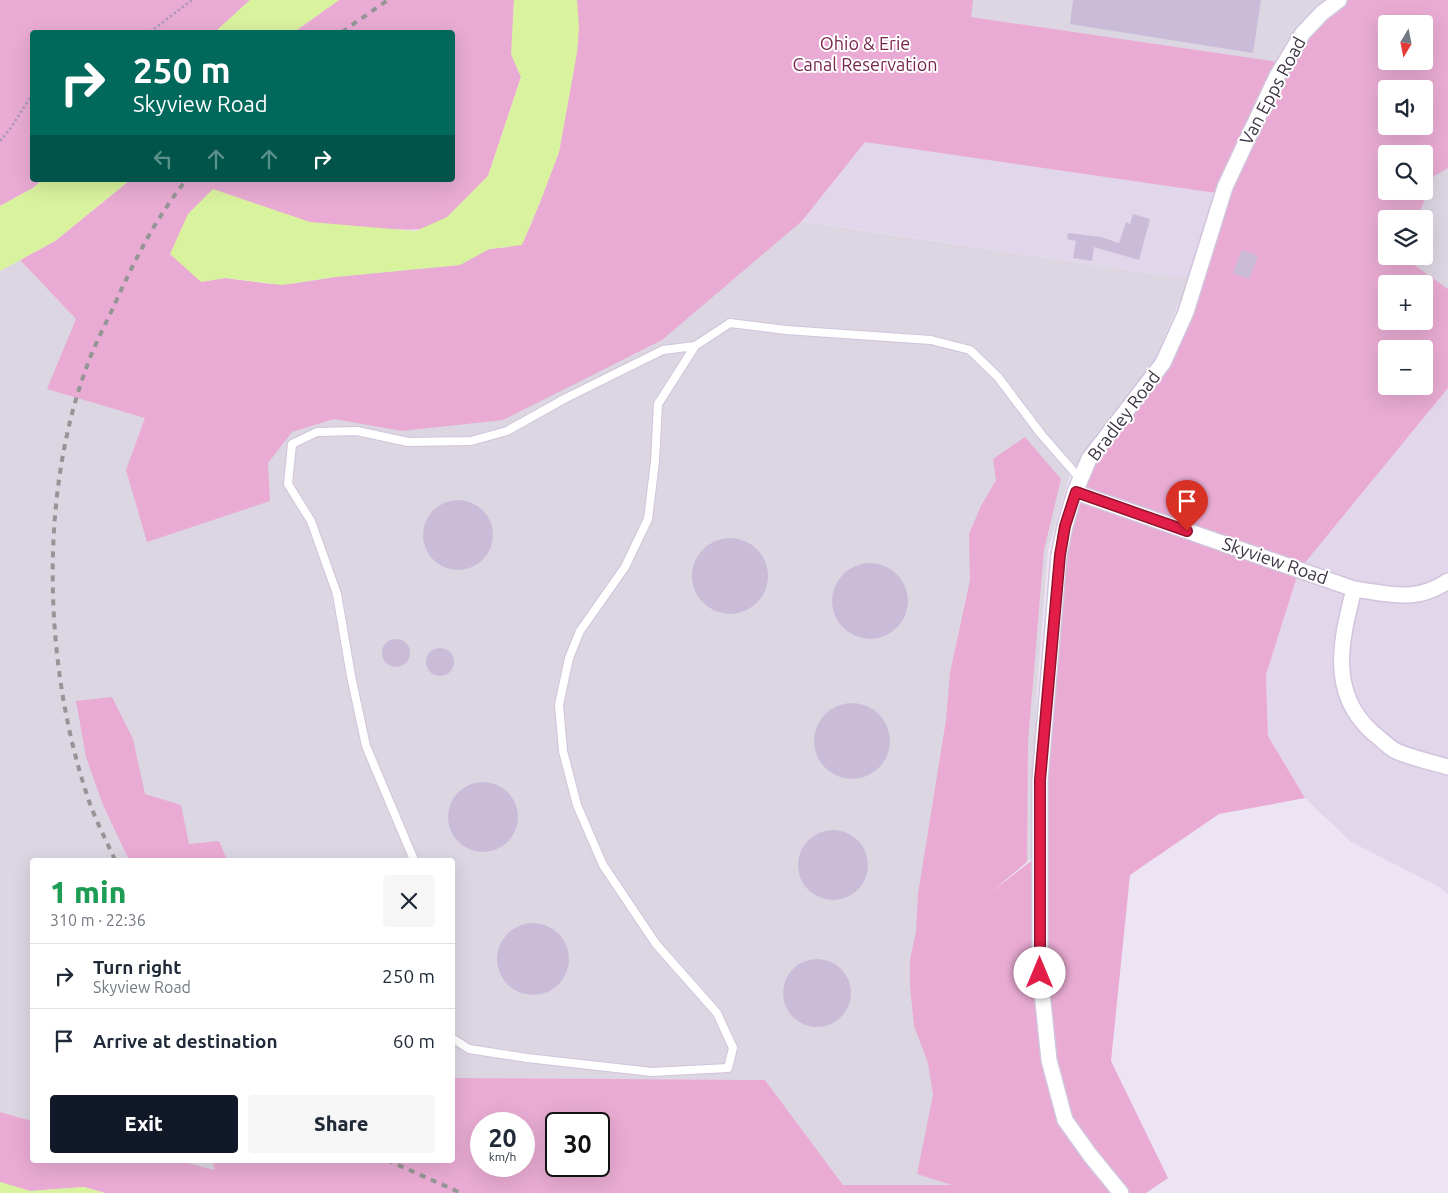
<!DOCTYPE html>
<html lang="en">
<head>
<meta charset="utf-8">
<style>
	body { margin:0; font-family:Ubuntu,sans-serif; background:#f6f6f7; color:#1f2937; height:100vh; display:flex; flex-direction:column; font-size:19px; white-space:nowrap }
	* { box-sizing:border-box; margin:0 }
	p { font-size:16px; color:#747a83 }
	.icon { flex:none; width:28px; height:28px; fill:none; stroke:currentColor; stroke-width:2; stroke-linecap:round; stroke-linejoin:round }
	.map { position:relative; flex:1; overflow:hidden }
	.side { position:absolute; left:30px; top:858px; width:425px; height:305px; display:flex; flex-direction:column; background:#fff; border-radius:5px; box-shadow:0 5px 20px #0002 }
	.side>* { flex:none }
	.top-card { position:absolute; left:30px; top:30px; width:425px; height:152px; border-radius:5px; box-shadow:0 5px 20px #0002; background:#00695c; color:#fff; overflow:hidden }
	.needle { width:32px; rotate:190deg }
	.controls { position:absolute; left:1378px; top:15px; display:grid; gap:10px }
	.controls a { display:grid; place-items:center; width:55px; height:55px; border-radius:5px; background:#fff; box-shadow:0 5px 20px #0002; font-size:25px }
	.speed { position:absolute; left:470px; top:1112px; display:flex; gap:10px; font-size:25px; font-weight:700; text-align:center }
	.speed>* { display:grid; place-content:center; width:65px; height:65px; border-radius:50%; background:#fff; box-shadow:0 5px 20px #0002; line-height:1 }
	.speed small { font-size:12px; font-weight:400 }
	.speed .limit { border:2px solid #111; border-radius:8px; background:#fff; color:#111 }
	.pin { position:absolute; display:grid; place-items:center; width:42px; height:42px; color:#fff; margin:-51px -21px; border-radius:50% 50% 50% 0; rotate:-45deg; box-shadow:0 0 5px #0007 }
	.pin .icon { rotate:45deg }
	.me { position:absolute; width:55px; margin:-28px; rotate:0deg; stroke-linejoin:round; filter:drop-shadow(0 0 4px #0008) }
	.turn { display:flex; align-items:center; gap:18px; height:105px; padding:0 20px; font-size:22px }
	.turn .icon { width:65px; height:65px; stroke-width:2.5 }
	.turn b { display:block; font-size:35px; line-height:42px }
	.lanes { display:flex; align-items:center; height:48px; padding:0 20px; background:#0003; justify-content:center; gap:25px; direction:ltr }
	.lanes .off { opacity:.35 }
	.round { display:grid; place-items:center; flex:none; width:52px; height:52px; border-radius:5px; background:#f6f6f7 }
	.overview { display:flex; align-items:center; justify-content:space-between; height:85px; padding:0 20px }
	h1 { font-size:30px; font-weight:800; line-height:38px; color:#1e9e55 }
	.primary-button { display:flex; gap:10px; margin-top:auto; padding:10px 20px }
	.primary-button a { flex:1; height:58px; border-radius:5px; background:#111827; color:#fff; font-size:20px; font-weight:800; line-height:58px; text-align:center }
	.primary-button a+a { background:#f6f6f7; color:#1f2937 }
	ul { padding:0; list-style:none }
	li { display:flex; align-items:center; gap:15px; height:65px; padding:0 20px; border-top:1px solid #e0e1e3 }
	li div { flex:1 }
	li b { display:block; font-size:19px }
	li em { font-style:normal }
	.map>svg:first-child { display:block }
	.residential { fill:#e2d6eb }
	.industrial { fill:#dbd6e2 }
	.green { fill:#e9abd3; fill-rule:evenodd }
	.water { fill:#d9f29e }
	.building { fill:#cabcd8 }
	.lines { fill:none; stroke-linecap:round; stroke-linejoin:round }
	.lane-casing { stroke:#d1c4dc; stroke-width:10 }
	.street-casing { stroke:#d1c4dc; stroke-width:18 }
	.path { stroke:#ae97c1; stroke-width:2.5; stroke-dasharray:2.5 2.5; stroke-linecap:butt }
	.lane { stroke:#fff; stroke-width:8 }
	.street { stroke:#fff; stroke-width:15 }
	.rail { stroke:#959595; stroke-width:4; stroke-dasharray:6 6; stroke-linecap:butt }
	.route-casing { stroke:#92132f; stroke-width:12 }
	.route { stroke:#e11d48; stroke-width:9 }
	.labels { text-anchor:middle; stroke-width:4; stroke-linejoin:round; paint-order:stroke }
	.park-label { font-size:18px; fill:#78264e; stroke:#fff }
	.street-label { font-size:18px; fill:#3d3445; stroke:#fff }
</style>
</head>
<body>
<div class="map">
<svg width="1448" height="1193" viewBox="0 0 1448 1193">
	<rect width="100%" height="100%" fill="#ede4f3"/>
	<path class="residential" d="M865,141l358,53 -34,85 -387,-58z
		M1448,388v506l-10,-8 -87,-44 -46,-44 -37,-62 -2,-61 33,-105z"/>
	<path class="industrial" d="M973,0h366l-54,63 -315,-46z
		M1448,168v121l-46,-33h22v-37h-7l17,-44z
		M731,211l458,68 -34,80 -85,115 -22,76 -11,139 -5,169 -89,73 12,254h-112l-78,-105 -312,-2 -1,-218h-420v261l-32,-9v-841l20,-11 56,59z
		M176,1160h37l2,11z"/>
	<path class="green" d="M0,0h250l-35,32h-183v148h10l-9,8 -33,18z
		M339,0h175l-2,56 9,21 -33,99 -13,13 -28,38c-19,1 -32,4 -50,2l-196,53 24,-4 46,6h20l44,-7 125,-12 29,-16 19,-2 22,-20 29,-75 15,-85 -29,-67h428l-2,17 314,46 54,-63h109v168l-14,8 -17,43h-31v37h16l46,33v99l-149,182 -33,105 2,61 37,62 -86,16 -89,61 -19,186 57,117 -22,15h-1041l-21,-6 -54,4 -30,-9v-70l32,9v39h144l38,10 -1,-10h239l1,-82 312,2 78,105h109l-35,-11 16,-79 -5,-32 -14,-37 -4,-40v-27l6,-27 2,-38 28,-174 4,-47 20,-93 -1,-46 12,-28 15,-26 -3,-21 32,-22 36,42 -17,71 -16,192 -1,120 -37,31 50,-39 19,-299 16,-63 88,-129 60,-169 -358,-52 -63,79 -140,119 -159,80 -101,11 -68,-12 -42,13 -24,31 2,38 -123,41 -21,-72 19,-52 -98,-29 29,-70 -56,-59 35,-19 75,-61h322v-148h-158zM1386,24h38v37h-38zM1386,89h38v37h-38zM1386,154h38v37h-38zM1386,284h38v37h-38zM1386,349h38v37h-38zM481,1124h43v42h-43zM556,1124h43v42h-43z
		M112,697l21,42 12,55 36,11 8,39 30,-3 8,19h-98l-26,-55 -17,-48 -10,-56z"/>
	<path class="water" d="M250,0h89l-45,32h-79z
		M514,0h63l2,27 -2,26 -18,99 -18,48 -19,45 -33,4 -29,16 -125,12 -53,8 -57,-7 -24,4 -31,-28 18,-40 25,-25 97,33 106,9 31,-14 41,-41 33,-99 -10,-23z
		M42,180h88l-75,61 -55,30v-65l33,-18z
		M0,1182l30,9 54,-4 21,6h-105z"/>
	<path class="building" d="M1073,0h188l-8,53 -183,-29z
		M1133,214l17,5 -11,41 -45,-13 -2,14 -19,-3 3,-17 -9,-2 1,-6 33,4 18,6 7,-21 4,2z
		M1242,250l16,6 -9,23 -16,-6z
		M423 535a35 35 0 1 1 70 0a35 35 0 1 1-70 0Z
		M692 576a38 38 0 1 1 76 0a38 38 0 1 1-76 0Z
		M832 601a38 38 0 1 1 76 0a38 38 0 1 1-76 0Z
		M382 653a14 14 0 1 1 28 0a14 14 0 1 1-28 0Z
		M426 662a14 14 0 1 1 28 0a14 14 0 1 1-28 0Z
		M814 741a38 38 0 1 1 76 0a38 38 0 1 1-76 0Z
		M448 817a35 35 0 1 1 70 0a35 35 0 1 1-70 0Z
		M798 865a35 35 0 1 1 70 0a35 35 0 1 1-70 0Z
		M497 959a36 36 0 1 1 72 0a36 36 0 1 1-72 0Z
		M783 993a34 34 0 1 1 68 0a34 34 0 1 1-68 0Z"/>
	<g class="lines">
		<defs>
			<path id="lane" d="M414,860l-48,-114 -15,-70 -14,-82 -26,-73 -23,-37 4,-40 25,-12 40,-1 51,11 63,-1 36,-10 59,-33 97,-48 32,-4
				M452,1038l17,11 58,9 125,14 76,-4 5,-20 -16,-35 -61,-69 -53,-79 -26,-60 -14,-54 -4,-46 10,-47 11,-27 45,-64 23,-48 7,-57 3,-58 37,-58 35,-23 56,7 145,10 39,10 28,27 43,57 40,46"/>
			<path id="street" d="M1075,492l279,97c36,5 62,14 94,-8
				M1354,589c-13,51 -26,103 18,143 8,6 16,15 24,19 15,7 36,11 52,16
				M1121,1193l-31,-38 -25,-35 -16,-60 -9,-87v-193l19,-225 6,-29 10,-34 14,-33 74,-96 23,-51 39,-125 52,-111 26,-43 19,-20 17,-13"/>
		</defs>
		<use href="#lane" class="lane-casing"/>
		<use href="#street" class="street-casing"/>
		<path class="path" d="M150,32l42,-32
			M0,141l10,-12 22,-34"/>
		<use href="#lane" class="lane"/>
		<use href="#street" class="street"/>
		<path class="rail" d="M342,32l46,-32
			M115,860c-9,-20 -19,-39 -26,-59 -45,-131 -51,-304 -2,-435 7,-20 17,-39 26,-58 21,-47 41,-87 73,-128
			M387,1160l74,33"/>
	</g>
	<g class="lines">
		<defs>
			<path id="route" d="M1040,973v-193l20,-225 5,-29 11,-34 111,39"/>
		</defs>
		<use href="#route" class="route-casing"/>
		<use href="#route" class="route"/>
	</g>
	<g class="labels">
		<g class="park-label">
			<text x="865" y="50">Ohio &amp; Erie<tspan x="865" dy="21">Canal Reservation</tspan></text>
		</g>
		<g class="street-label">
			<text transform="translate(1273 91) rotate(-62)" y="6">Van Epps Road</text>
			<text transform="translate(1124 416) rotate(-53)" y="6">Bradley Road</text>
			<text transform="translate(1275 561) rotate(19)" y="6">Skyview Road</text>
		</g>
	</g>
</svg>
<div class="controls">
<a><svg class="needle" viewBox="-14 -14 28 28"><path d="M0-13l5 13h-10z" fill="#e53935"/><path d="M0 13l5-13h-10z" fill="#747a83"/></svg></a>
<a><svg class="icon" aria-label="sound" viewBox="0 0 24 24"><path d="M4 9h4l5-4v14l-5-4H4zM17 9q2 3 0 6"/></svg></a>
<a><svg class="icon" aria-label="search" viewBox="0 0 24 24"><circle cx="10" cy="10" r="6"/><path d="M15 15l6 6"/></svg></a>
<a><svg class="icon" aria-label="layers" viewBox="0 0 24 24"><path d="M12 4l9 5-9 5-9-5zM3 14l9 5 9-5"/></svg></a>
<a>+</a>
<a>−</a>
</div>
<div class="speed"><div>20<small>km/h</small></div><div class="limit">30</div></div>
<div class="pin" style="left:1187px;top:531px;background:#d93025"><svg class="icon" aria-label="arrive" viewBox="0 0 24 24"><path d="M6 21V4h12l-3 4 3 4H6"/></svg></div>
<svg class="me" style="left:1040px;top:973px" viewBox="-20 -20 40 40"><circle r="19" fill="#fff"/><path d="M0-13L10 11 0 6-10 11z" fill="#e11d48"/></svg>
<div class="top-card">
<div class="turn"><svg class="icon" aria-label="right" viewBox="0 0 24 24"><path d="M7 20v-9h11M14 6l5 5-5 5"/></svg><div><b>250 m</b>Skyview Road</div></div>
<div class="lanes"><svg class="icon off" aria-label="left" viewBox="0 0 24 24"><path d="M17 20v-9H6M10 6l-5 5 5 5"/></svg><svg class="icon off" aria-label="ahead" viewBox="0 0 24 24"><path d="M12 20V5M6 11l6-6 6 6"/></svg><svg class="icon off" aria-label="ahead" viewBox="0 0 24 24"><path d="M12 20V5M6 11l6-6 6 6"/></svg><svg class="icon" aria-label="right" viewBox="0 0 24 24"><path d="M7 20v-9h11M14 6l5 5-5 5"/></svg></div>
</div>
<section class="side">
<div class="overview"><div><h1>1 min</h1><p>310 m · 22:36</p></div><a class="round"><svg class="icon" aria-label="close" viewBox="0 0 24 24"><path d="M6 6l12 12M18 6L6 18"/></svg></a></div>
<ul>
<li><svg class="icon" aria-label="right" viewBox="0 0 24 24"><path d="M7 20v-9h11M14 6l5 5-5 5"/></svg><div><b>Turn right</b><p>Skyview Road</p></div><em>250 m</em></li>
<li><svg class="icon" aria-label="arrive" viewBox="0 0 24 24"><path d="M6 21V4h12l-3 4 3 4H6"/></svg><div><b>Arrive at destination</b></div><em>60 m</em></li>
</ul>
<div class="primary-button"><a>Exit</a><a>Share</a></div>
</section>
</div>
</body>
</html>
